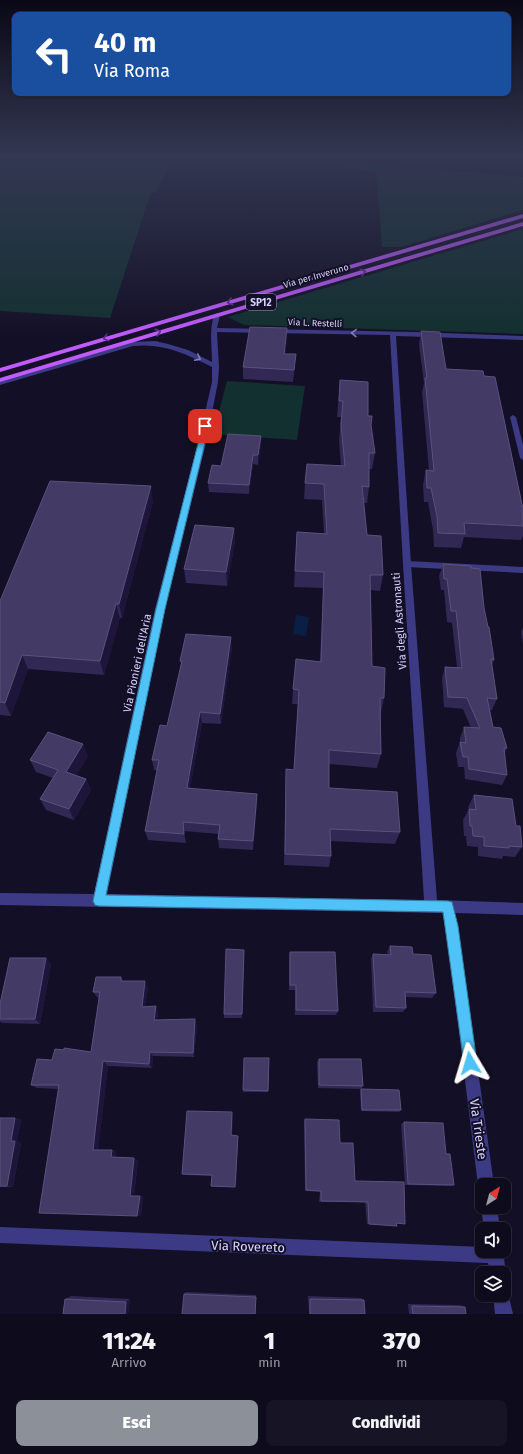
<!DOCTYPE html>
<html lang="it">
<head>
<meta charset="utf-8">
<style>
	body { margin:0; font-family:"Fira Sans",sans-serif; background:#171425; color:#f1f3f6; height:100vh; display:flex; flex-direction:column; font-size:15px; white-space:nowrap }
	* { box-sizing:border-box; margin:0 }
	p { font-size:13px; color:#9b9ba3 }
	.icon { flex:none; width:22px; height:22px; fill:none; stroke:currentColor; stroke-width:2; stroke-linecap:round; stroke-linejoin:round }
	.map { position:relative; height:1314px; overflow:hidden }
	.drawer { display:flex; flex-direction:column; background:#0e0b1c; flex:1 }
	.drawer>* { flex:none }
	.top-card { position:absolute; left:12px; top:12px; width:499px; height:84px; border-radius:8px; box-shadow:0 1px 3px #0004,0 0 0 1px #2e2b3b; background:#1a4fa0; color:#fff; overflow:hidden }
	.needle { width:26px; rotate:36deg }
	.buttons { position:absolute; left:475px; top:1178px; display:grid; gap:8px }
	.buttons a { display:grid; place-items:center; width:36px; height:36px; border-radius:8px; background:#0e0b1c; box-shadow:0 1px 3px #0004,0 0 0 1px #2e2b3b; font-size:20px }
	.pin { position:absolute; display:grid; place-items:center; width:34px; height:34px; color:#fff; margin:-17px; border-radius:8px; box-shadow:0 2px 6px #0006 }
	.me { position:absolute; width:44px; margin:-22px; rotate:353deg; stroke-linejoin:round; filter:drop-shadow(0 0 3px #0008) }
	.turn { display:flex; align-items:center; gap:14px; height:84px; padding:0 16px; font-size:18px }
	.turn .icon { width:52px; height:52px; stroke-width:2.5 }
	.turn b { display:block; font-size:28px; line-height:34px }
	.eta { display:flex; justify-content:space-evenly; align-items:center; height:68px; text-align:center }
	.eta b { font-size:24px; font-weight:800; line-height:28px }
	.primary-button { display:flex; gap:8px; margin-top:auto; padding:8px 16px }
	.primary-button a { flex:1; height:46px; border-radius:8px; background:#8c9099; color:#fff; font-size:16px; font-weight:800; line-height:46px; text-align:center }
	.primary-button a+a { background:#171425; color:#f1f3f6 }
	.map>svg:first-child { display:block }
	.green { fill:#12302f }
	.water { fill:#0a1f44 }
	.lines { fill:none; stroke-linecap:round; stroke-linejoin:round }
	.lane { fill:#3d3a85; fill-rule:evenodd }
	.street { fill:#3d3a85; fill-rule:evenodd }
	.primary { fill:#c25bff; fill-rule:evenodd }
	.wall { fill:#312854 }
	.shaded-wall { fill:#1d163a }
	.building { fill:#433a66; stroke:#5a527e }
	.oneway { stroke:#623188 }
	.oneway2 { stroke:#837fbc }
	.route { fill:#4fc3f7; stroke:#337fa1 }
	.labels { text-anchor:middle; stroke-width:4; stroke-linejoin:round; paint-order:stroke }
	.far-street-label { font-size:9px; fill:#d9d4ff; stroke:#130f26 }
	.shield { fill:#130f26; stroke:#9e99be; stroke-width:1 }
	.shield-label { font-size:10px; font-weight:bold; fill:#d9d4ff }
	.street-label { font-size:11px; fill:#d9d4ff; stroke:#130f26 }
	.near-street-label { font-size:13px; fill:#d9d4ff; stroke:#130f26 }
</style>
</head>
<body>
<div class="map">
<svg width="523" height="1314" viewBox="0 0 523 1314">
	<rect width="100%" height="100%" fill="#130f26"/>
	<path class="green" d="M0,155h236l15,2 3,4 -8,5 -75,-6 -15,33 -5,-1 -41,126 -110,-7z
		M290,157l233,20v33l-122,37h-19l-6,-76 -88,-10z
		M523,229v105l-279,-9 -16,-8z
		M227,381l78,5 -8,54 -84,-6z"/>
	<path class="water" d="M296,615l13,2 -3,19 -13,-2z"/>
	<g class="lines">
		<path class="lane" d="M513,415l3,2 7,28v15l-3,-2 -10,-41z
			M407,561l116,6v6l-116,-6 -4,-3z"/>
		<path class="street" d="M217,313l3,2 -3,13 198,4 108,4v4l-127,-4 15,228 26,336 86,3v12l-68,-2 3,14 36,258h-12v6l-4,-6 -32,-258 -4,-14 -442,-8v-12l94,1 61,-285 43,-166 14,-61v-15c-28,-14 -48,-24 -79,-21l-133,39v-4l132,-39 23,-1 13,3 20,6 24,12c0,-17 -3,-30 2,-47zM217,332l173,3 13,229 21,336 -317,-6 58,-285 41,-166 12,-61 1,-15z
			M482,1205v2h15l3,22h-16l-3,-22z
			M0,1227l482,20v4h21l3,22 -2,6v-6h-14l-2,-10 -488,-20z
			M504,1288l3,1 6,25h-18l-2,-19h11z"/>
		<path class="primary" d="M523,214v4l-523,154v-4z
			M523,222v4l-523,156v-4z"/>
	</g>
	<path class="wall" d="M421,331l25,38 77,140v27l-2,4 -57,-3 -3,11 -27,-1 -1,-17 -5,-28h-4l-1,-17 3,-15 3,1 -7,-79 2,-9 -5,-38z
		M287,340l-2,14 10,12 -2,16 -50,-3v-12z
		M340,380l28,36 3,9 4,28 -3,16h-3v18l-2,16h-3l3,32 16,40 -3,16 -9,-1 1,76 12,32 -3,14h-1l1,42 -4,14 -48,-4v24l71,44 -5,12 -65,-3 1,15 -2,11 -45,-2 2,-96 8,1 4,-66h-6l1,-15 27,-28 3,-73 -29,-1 3,-55 27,2 -2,-34 -18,-1 1,-16 36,-17 -2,-26 2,-23h-4z
		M261,445l-3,20 -5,-1 -4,30 -40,-2 -1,-9 13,-17z
		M153,501l-31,117h-2l-16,57 -76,-6 -17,47 -11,-1v-114z
		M234,528l1,14 -8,44 -41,-3 -2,-14z
		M443,564l41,44 10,52 -2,5 5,34 -5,11h-2l3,17 14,21 -3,6 3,21 -5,10 -37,-6 -1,-12h-6l-2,-14 4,-11v-4l4,-11 7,1 -8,-19 -19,-2 -2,-29 3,-11h12l-5,-44 -5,-1 -3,-32h-3l-2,-14z
		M523,628v16l-2,-12z
		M232,648l-11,76 -19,-1 -12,65 67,15 -4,47 -34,-2 -1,-9 1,-5 -35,-3 2,12 -38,-3 -3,-9 12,-61h-3l-2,-10 15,-34 14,-62 -1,-3z
		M88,756l-12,20 10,3 5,11 -17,30 -28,-10 -6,-11 13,-21 -17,-6 -6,-12z
		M474,795l42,31 6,21 -7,10 -12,-1 -1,3 -24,-3v-9l-11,-1 -1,-10h-2l-1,-16 6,-11 -1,-2z
		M390,946l23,8 23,39 -4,5 -26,-1v11l-3,4h-30l-2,-53 2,-5h15l-1,-2z
		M244,950v5l-2,63h-18v-4z
		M290,952l48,59 -2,4h-41v-25h-6v-33z
		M46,958l5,6 -11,60 -37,-1 -3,-1v-18z
		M121,977l2,4 25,6 -3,20 13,5 -1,8 40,5 -3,32 -41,-1 -1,12 -44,-2 -10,84h14l4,1v7l22,2 -4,36h9l-2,20 -83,-127 -21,-1 -6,-3 21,-25 39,-8 8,-54h-1l-5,-6z
		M269,1058l-1,34h-25v-2z
		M319,1059l44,27 -2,3 -43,-1 -1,-26z
		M361,1089l40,21 -2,2 -38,-1 -1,-20z
		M233,1115l-1,20 6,1v2l-2,49h-24l-1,-1 1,-10 -28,-1 -2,-1z
		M0,1118h15l6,2 -4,21 4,2 -8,44h-13z
		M305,1119l35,24 15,38 41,42 1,3 -30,-2 -2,-22h-46l1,-10 -15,-1 -1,-70z
		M404,1122l42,32 8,31 -5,1 -44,-1 -4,-61z
		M186,1292l70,3v19l-72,-20z
		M71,1296l59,3 -2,15h-65l2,-15z
		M308,1296l53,2 3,2 1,14h-56z
		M408,1304l52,1 5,2 1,7h-57z"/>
	<path class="shaded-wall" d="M287,328v12l-3,25v-11z
		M261,436v9l-3,20v-10z
		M253,455v9l-4,30v-9z
		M151,486l2,15 -31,117 -3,-14z
		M234,528l1,14 -8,44 -1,-14z
		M116,604l4,14 -16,57 -4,-14z
		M231,637l1,11 -11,76 -1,-10z
		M22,655l6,14 -17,47 -6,-13z
		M200,712l2,11 -14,75 -1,-10z
		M83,744l5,12 -16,28 -6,-12z
		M86,779l5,11 -17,30 -5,-11z
		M257,794v9l-4,47v-9z
		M46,958l5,6 -11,60 -5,-5z
		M145,981l3,6 -3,25 -3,-5z
		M156,1006l2,6 -2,13 -2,-5z
		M195,1019l2,6 -3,32 -1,-4z
		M150,1052l3,4 -1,12 -3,-4z
		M103,1061l5,5 -10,85 -5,-1z
		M232,1112l1,3 -1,22 -1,-2z
		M15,1118l6,2 -4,21 4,2 -8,44 -6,-1 4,-45z
		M238,1136v2l-2,49h-1z
		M112,1150l4,1v8l-5,-2z
		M134,1158l4,2 -4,36h-4z
		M140,1196h3l-2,20h-4z
		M130,1299l-2,15h-3l1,-12z"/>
	<path class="building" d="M250,327l37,1 -3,26h12l-2,16 -51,-3z
		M421,331l19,1 6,37 37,2 1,5 11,1 28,132v17l-59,-3 1,11 -27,-1 -1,-17 -6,-28h-4l-1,-18 8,1 -9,-93h2z
		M340,380l28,2v34h4l-1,9 4,28h-6v34l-7,-1 5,49 14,1 2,39h-13l2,91 13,2 -1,30h-4l1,56 -52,-4v38l68,4 3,40 -70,-3 1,27 -46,-2 1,-85 8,1 5,-80 -6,-1 3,-30 25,3 3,-90 -29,-1 2,-39 30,2 -3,-50 -19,-1 2,-19 38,2 -4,-42 2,-23h-4z
		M228,434l33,2 -3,19h-5l-4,30 -41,-2 4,-18 9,1z
		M50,481l101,5 -32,118h-3l-16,57 -78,-6 -17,48 -5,-1v-101z
		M195,525l39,3 -8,44 -42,-3z
		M443,564l28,2v2l9,1 4,39 4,19h1l5,33 -3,-1 6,40 -10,-1 6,29 8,1 6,20h-3l3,27 -38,-6 -1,-12h-5l-3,-15 6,1 -2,-16 16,1 -13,-30 -19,-1 -3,-30 17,1 -6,-57h-5l-4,-32h-3z
		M186,634l45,3 -11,77 -20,-2 -13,76 70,6 -4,47 -35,-2 2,-14 -37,-3 1,12 -39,-3 14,-71h-7l8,-35 7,1 15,-65h-2z
		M48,732l35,12 -17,28 20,7 -17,30 -29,-10 18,-29 -28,-10z
		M474,795l38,4 4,27h4l2,21 -13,-1v2l-25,-2v-9l-11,-1 -1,-10h-2l-1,-17 7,1z
		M390,946l22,1 1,7 18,1 5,38 -31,-1 1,16 -30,-1 -3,-53 18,1z
		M226,949l18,1 -2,64h-18z
		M290,952h45l3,59 -42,-1v-25h-6z
		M10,958h36l-11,61h-35v-15z
		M96,977h25v4h24l-3,26 14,-1 -2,14 41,-1 -2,34 -43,-1 -1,12 -46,-3 -10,89h19l-1,7 23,1 -4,38h10l-3,20 -98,-3 20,-128h-28l6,-26 15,1 3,-11 9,1v-2l27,4 9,-60h-7z
		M244,1058h25l-1,33 -25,-1z
		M319,1059h42l2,27 -44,-1z
		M361,1089l38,1 2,20h-39z
		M187,1111l45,1 -1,23 7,1 -3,51 -24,-1 1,-11 -30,-1z
		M0,1118h15l-4,23h4l-8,45h-7z
		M305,1119l34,1 1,23h13l2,38 49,1 1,42 -9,-1 1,3 -28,-2 -1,-22 -47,-1v-10l-15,-1z
		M404,1122l39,1 3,31h4l4,31 -46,-1z
		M184,1294l72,3 -1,17h-73z
		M65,1299l61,3 -1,12h-62z
		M310,1299l54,1 1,14h-55z
		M412,1306l53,1 1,7h-53z"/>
	<defs><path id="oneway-chevron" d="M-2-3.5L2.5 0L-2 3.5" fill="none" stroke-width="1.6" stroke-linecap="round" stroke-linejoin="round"/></defs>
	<g class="oneway">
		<use href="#oneway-chevron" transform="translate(363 272) rotate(-16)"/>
		<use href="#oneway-chevron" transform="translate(230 302) rotate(164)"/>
		<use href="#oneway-chevron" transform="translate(158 332) rotate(-17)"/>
		<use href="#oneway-chevron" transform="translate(106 338) rotate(163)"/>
	</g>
	<g class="oneway2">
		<use href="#oneway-chevron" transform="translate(354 333) rotate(-178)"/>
		<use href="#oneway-chevron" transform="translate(198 358) rotate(27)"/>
	</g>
	<linearGradient id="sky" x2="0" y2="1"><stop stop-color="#0a0815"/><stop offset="0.46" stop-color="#333752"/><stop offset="1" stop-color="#333752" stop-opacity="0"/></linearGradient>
	<rect width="523" height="339" fill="url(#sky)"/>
	<path class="route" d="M203,424l6,2 -44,183 -59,286 342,6 4,1 6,24 19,137 -2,5 -5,2 -4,-2 -2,-5 -21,-151 -344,-6 -4,-1 -2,-4 63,-292z"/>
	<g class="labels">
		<g class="far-street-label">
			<text transform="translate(316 276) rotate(-16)" y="3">Via per Inveruno</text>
			<text transform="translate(315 323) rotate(2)" y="3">Via L. Restelli</text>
		</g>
		<rect class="shield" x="246" y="294" width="30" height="16" rx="3"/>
		<g class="shield-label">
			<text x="261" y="306">SP12</text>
		</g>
		<g class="street-label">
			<text transform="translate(399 621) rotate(-94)" y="4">Via degli Astronauti</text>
			<text transform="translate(137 663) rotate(-78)" y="4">Via Pionieri dell'Aria</text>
		</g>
		<g class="near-street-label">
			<text transform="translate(479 1129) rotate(82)" y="5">Via Trieste</text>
			<text transform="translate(248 1246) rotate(2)" y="5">Via Rovereto</text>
		</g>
	</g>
</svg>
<div class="buttons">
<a><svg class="needle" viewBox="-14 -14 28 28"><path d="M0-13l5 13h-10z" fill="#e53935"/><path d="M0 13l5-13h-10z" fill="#9b9ba3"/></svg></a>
<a><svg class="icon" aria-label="sound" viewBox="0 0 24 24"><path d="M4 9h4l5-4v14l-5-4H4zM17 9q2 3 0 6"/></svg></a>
<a><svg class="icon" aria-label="layers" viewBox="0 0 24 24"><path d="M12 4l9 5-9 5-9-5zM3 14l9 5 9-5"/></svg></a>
</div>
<div class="pin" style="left:205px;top:426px;background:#d93025"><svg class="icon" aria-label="arrive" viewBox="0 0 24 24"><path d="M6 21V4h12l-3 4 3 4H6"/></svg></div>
<svg class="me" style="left:470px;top:1063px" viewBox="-20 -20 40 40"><path d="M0-17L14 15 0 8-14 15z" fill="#4fc3f7" stroke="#fff" stroke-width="4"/></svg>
<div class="top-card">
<div class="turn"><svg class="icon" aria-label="left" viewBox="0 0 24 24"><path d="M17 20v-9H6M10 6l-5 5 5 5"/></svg><div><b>40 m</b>Via Roma</div></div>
</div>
</div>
<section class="drawer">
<div class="eta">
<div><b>11:24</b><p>Arrivo</p></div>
<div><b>1</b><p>min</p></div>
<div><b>370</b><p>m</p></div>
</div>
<div class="primary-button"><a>Esci</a><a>Condividi</a></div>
</section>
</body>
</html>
